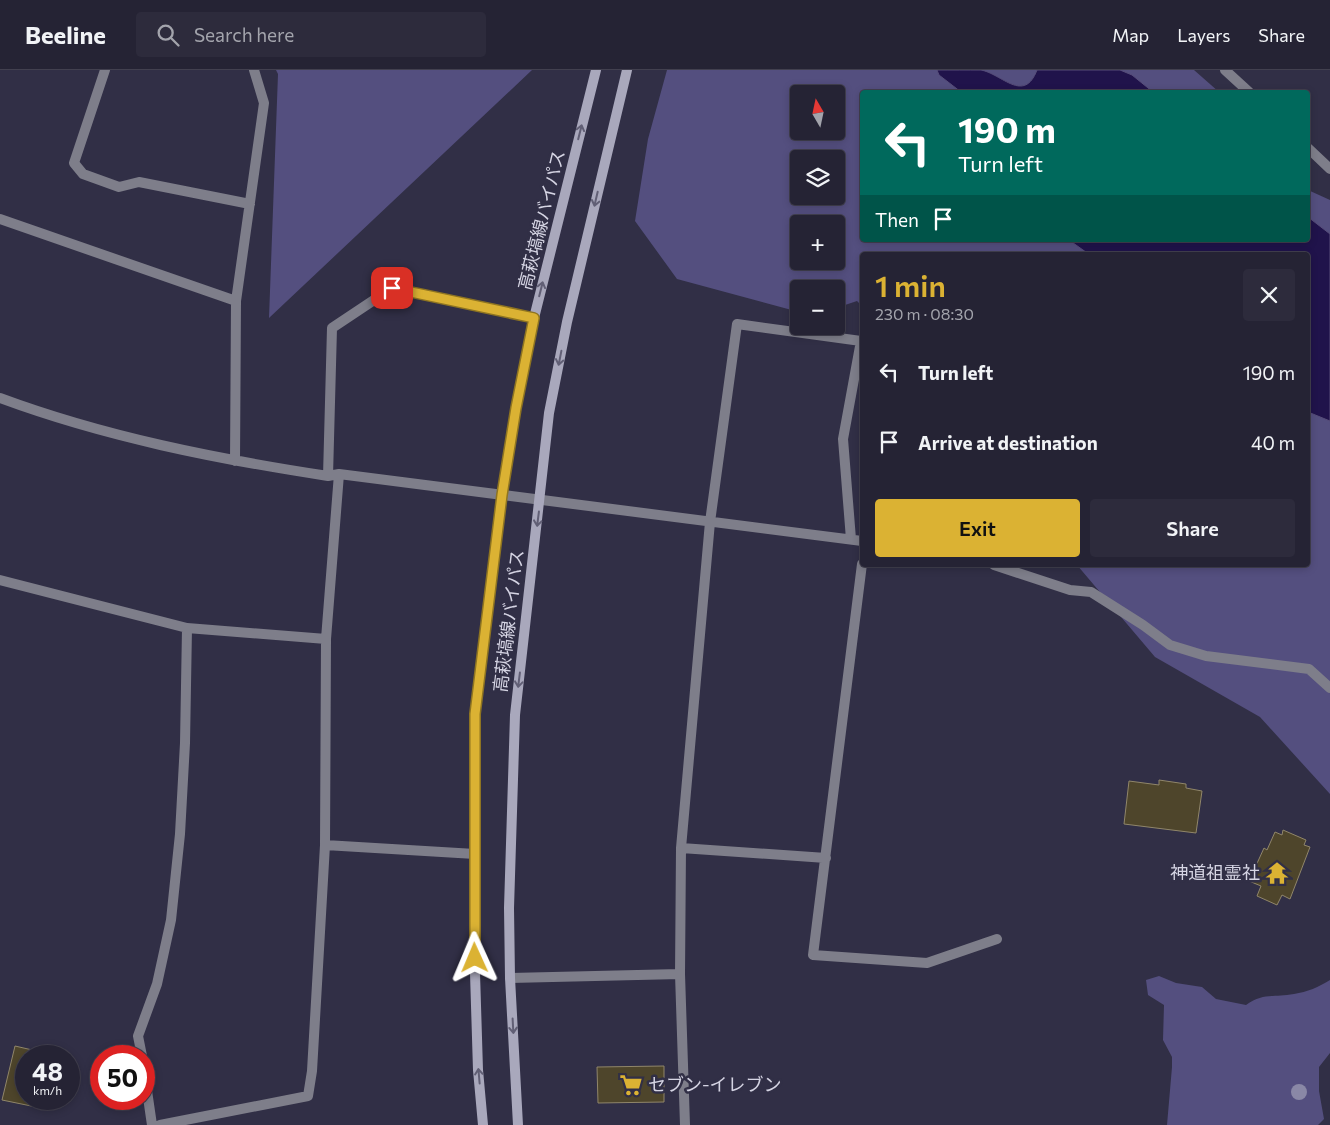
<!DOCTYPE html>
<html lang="en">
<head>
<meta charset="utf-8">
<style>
	body { margin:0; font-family:Commissioner,"Noto Sans JP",sans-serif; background:#2d2b3c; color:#f1f3f6; height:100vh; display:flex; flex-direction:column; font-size:19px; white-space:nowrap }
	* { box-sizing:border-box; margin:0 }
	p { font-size:16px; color:#a3a4ac }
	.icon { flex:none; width:28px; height:28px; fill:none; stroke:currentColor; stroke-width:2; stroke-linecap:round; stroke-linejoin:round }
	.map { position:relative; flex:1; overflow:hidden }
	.side { position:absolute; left:860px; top:182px; width:450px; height:315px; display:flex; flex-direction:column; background:#252334; border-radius:5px; box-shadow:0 2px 8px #0003,0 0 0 1px #42404f }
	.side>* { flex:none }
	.guide { position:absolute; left:860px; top:20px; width:450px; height:152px; border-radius:5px; box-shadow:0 2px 8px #0003,0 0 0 1px #42404f; background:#00695c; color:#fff; overflow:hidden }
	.needle { width:32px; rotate:351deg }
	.tools { position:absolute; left:790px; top:15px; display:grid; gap:10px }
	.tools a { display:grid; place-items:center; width:55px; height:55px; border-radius:5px; background:#252334; box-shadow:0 2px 8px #0003,0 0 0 1px #42404f; font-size:25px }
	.speed { position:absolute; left:15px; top:975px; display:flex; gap:10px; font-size:25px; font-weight:700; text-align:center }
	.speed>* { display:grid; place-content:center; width:65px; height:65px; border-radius:50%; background:#252334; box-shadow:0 2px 8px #0003,0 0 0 1px #42404f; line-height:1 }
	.speed small { font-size:12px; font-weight:400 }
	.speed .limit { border:8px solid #d22; background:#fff; color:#111 }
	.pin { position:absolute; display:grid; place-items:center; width:42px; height:42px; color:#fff; margin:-21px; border-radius:10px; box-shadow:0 2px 8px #0006 }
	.me { position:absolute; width:55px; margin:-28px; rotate:359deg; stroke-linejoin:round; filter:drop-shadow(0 0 4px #0008) }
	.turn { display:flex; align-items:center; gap:18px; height:105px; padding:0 15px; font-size:22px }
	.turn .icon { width:65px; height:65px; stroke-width:2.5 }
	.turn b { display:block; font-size:35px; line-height:42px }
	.then { display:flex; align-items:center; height:48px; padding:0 15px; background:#0003; gap:10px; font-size:19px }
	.round { display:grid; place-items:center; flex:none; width:52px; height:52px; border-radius:5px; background:#2d2b3c }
	.head { display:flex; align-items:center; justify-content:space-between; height:85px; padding:0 15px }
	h1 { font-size:30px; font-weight:600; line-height:38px; color:#dbb233 }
	.action { display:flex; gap:10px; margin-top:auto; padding:10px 15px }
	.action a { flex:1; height:58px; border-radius:5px; background:#dbb233; color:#111; font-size:20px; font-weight:600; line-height:58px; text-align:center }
	.action a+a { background:#2d2b3c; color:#f1f3f6 }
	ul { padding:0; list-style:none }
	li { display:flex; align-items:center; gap:15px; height:70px; padding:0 15px }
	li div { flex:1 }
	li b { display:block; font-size:19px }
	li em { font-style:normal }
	header { display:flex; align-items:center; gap:30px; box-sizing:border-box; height:70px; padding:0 25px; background:#252334; border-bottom:1px solid #42404f }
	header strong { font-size:24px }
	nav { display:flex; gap:28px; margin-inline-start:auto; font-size:18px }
	.search { width:350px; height:45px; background:#2d2b3c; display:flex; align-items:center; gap:12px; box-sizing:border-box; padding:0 18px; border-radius:5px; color:#a3a4ac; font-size:19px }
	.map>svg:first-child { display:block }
	.green { fill:#544f7f; fill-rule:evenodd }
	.water { fill:#20134b; stroke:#564d79 }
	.building { fill:#4e452b; stroke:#90866a }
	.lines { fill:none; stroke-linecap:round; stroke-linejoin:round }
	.minor { stroke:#7e7e8a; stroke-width:10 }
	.tertiary { stroke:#7e7e8a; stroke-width:10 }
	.secondary { stroke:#a9a8bc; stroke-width:10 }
	.tree { fill:#8a88a6 }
	.oneway { stroke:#615f75 }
	.route-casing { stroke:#8e7421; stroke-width:12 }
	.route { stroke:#dbb233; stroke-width:9 }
	.labels { text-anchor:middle; stroke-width:5; stroke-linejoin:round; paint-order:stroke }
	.street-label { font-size:18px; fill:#d5d4e3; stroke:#312f46 }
	.poi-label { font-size:18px; fill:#d5d4e3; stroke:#312f46; text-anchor:end }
</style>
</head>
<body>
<header>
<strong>Beeline</strong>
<div class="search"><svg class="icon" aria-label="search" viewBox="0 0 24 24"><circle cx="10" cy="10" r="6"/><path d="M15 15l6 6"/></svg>Search here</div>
<nav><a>Map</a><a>Layers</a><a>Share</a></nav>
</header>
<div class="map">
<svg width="1330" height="1055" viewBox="0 0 1330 1055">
	<rect width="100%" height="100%" fill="#312f46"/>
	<path class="green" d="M276,0h256l-263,248 9,-244z
		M667,0h527l25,22h-357v148h280v15h-280v51l-5,-5 -21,7v-19h-37v23l-122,-33 -42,-58 13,-82zM799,24h37v37h-37zM799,89h37v37h-37zM799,154h37v37h-37z
		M1308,120l22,10v49l-22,-31z
		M1308,338l22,11v375l-70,-77 -105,-60 -78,-92h231z
		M1159,906l17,7 26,4 14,12 30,6c18,-13 27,-7 48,-11 13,-2 25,-7 36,-14v73l-11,14v24l5,28 -6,6h-151l5,-58v-10l-9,-17 1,-35 -16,-10 -2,-15z"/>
	<path class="water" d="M937,0c14,0 31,0 44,0 21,4 43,34 56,0h83l12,5 21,17h-192l-22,-17z
		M1308,147l22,17v187l-22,-9v-157h-218l-21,-15h239z"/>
	<path class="building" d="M1159,710l27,4v4l16,3 -6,42 -72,-9 5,-43 30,4z
		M1283,760l23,10 -2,5 6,2 -20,52 -8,-4 -5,10 -20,-9 4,-10 -12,-5 15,-33 3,2 8,-18 7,3z
		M15,976l39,9 -28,1v43h17l-2,9 -39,-8z
		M664,996v36l-66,1 -1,-36z"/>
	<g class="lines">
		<path class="minor" d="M105,0l-31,93 9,11 36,13 20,-5 111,22
			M0,149l236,82 -1,160
			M236,231l28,-198 -10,-33
			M0,328c105,39 217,61 328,78l11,-2 523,67
			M328,406l4,-148 60,-40 142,30
			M862,494l-49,391 114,8 70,-24
			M994,495l76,25 21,2 52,33 27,20 36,11 103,13 21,19
			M0,510l187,48 -2,115 -5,91 -9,86 -14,64 -19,52 4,20
			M187,558l139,11
			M325,775l150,9
			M681,778l145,10
			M510,908l170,-4
			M144,1000l8,55
			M160,1055l148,-29 4,-25 13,-226 1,-206 13,-165
			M685,1055l-5,-151 1,-126 29,-326 27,-198 124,17 -18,98 8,100"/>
		<path class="tertiary" d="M1225,0l24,22
			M1308,78l22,21"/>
		<path class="secondary" d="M483,1055l-5,-55 -3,-97v-259l27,-219 14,-87 18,-90 62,-248
			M518,1055l-8,-147 -1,-70 6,-193 34,-302 18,-91 60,-252"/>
	</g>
	<circle class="tree" cx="1299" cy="1022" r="8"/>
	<defs><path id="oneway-shaft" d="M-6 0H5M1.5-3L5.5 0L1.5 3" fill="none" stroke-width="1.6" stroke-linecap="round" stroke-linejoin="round" transform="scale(1.25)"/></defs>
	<g class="oneway">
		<use href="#oneway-shaft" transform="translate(580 62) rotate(-76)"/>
		<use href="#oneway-shaft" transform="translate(596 129) rotate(103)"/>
		<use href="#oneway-shaft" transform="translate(541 219) rotate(-76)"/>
		<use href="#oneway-shaft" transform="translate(560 288) rotate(101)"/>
		<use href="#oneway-shaft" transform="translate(538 449) rotate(97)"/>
		<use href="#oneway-shaft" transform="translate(519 610) rotate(97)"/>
		<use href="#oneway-shaft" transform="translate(513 956) rotate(87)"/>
		<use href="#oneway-shaft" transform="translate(479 1006) rotate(-95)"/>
	</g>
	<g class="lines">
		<defs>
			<path id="route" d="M392,218l142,30 -18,90 -14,87 -27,219v244"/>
		</defs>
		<use href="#route" class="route-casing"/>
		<use href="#route" class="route"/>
	</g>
	<defs>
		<symbol id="temple-bare" viewBox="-9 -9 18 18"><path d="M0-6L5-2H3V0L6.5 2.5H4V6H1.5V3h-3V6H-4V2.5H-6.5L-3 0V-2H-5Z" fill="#dbb233" stroke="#312f46" stroke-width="2.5" paint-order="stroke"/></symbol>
		<symbol id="supermarket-bare" viewBox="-9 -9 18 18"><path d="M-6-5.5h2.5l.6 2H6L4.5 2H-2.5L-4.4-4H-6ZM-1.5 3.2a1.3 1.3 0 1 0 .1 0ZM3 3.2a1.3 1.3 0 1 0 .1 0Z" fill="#dbb233" stroke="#312f46" stroke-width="2.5" paint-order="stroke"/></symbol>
	</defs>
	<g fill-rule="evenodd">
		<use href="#temple-bare" x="1261" y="787" width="32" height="32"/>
		<use href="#supermarket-bare" x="615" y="999" width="32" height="32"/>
	</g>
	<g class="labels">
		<g class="street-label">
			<text transform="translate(542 150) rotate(-76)" y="6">高萩塙線バイパス</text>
			<text transform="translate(509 551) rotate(-83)" y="6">高萩塙線バイパス</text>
		</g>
		<g class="poi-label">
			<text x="1260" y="809">神道祖霊社</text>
			<text x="648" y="1021" text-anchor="start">セブン-イレブン</text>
		</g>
	</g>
</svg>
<div class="tools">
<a><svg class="needle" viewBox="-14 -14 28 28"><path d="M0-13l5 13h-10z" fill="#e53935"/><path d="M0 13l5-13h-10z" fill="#a3a4ac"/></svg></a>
<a><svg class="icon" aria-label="layers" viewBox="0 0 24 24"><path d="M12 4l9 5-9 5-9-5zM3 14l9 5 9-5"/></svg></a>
<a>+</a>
<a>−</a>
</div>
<div class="speed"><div>48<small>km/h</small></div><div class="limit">50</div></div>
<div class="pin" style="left:392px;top:218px;background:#d93025"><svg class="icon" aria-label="arrive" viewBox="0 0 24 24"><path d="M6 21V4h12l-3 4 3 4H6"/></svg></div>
<svg class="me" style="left:475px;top:888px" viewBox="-20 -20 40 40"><path d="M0-17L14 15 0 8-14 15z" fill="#dbb233" stroke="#fff" stroke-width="4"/></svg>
<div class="guide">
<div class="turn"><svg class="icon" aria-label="left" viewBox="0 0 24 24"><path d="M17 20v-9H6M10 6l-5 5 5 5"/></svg><div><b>190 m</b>Turn left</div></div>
<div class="then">Then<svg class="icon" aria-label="arrive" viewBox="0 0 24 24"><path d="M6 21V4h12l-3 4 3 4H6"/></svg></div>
</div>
<section class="side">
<div class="head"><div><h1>1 min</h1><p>230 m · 08:30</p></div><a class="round"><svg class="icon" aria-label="close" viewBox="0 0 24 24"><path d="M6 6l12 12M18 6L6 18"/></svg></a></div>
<ul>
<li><svg class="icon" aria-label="left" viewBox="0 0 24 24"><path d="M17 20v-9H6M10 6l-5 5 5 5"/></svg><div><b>Turn left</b></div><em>190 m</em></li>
<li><svg class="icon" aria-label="arrive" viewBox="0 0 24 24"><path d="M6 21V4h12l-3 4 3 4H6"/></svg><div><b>Arrive at destination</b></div><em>40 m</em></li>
</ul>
<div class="action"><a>Exit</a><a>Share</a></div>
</section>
</div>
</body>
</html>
